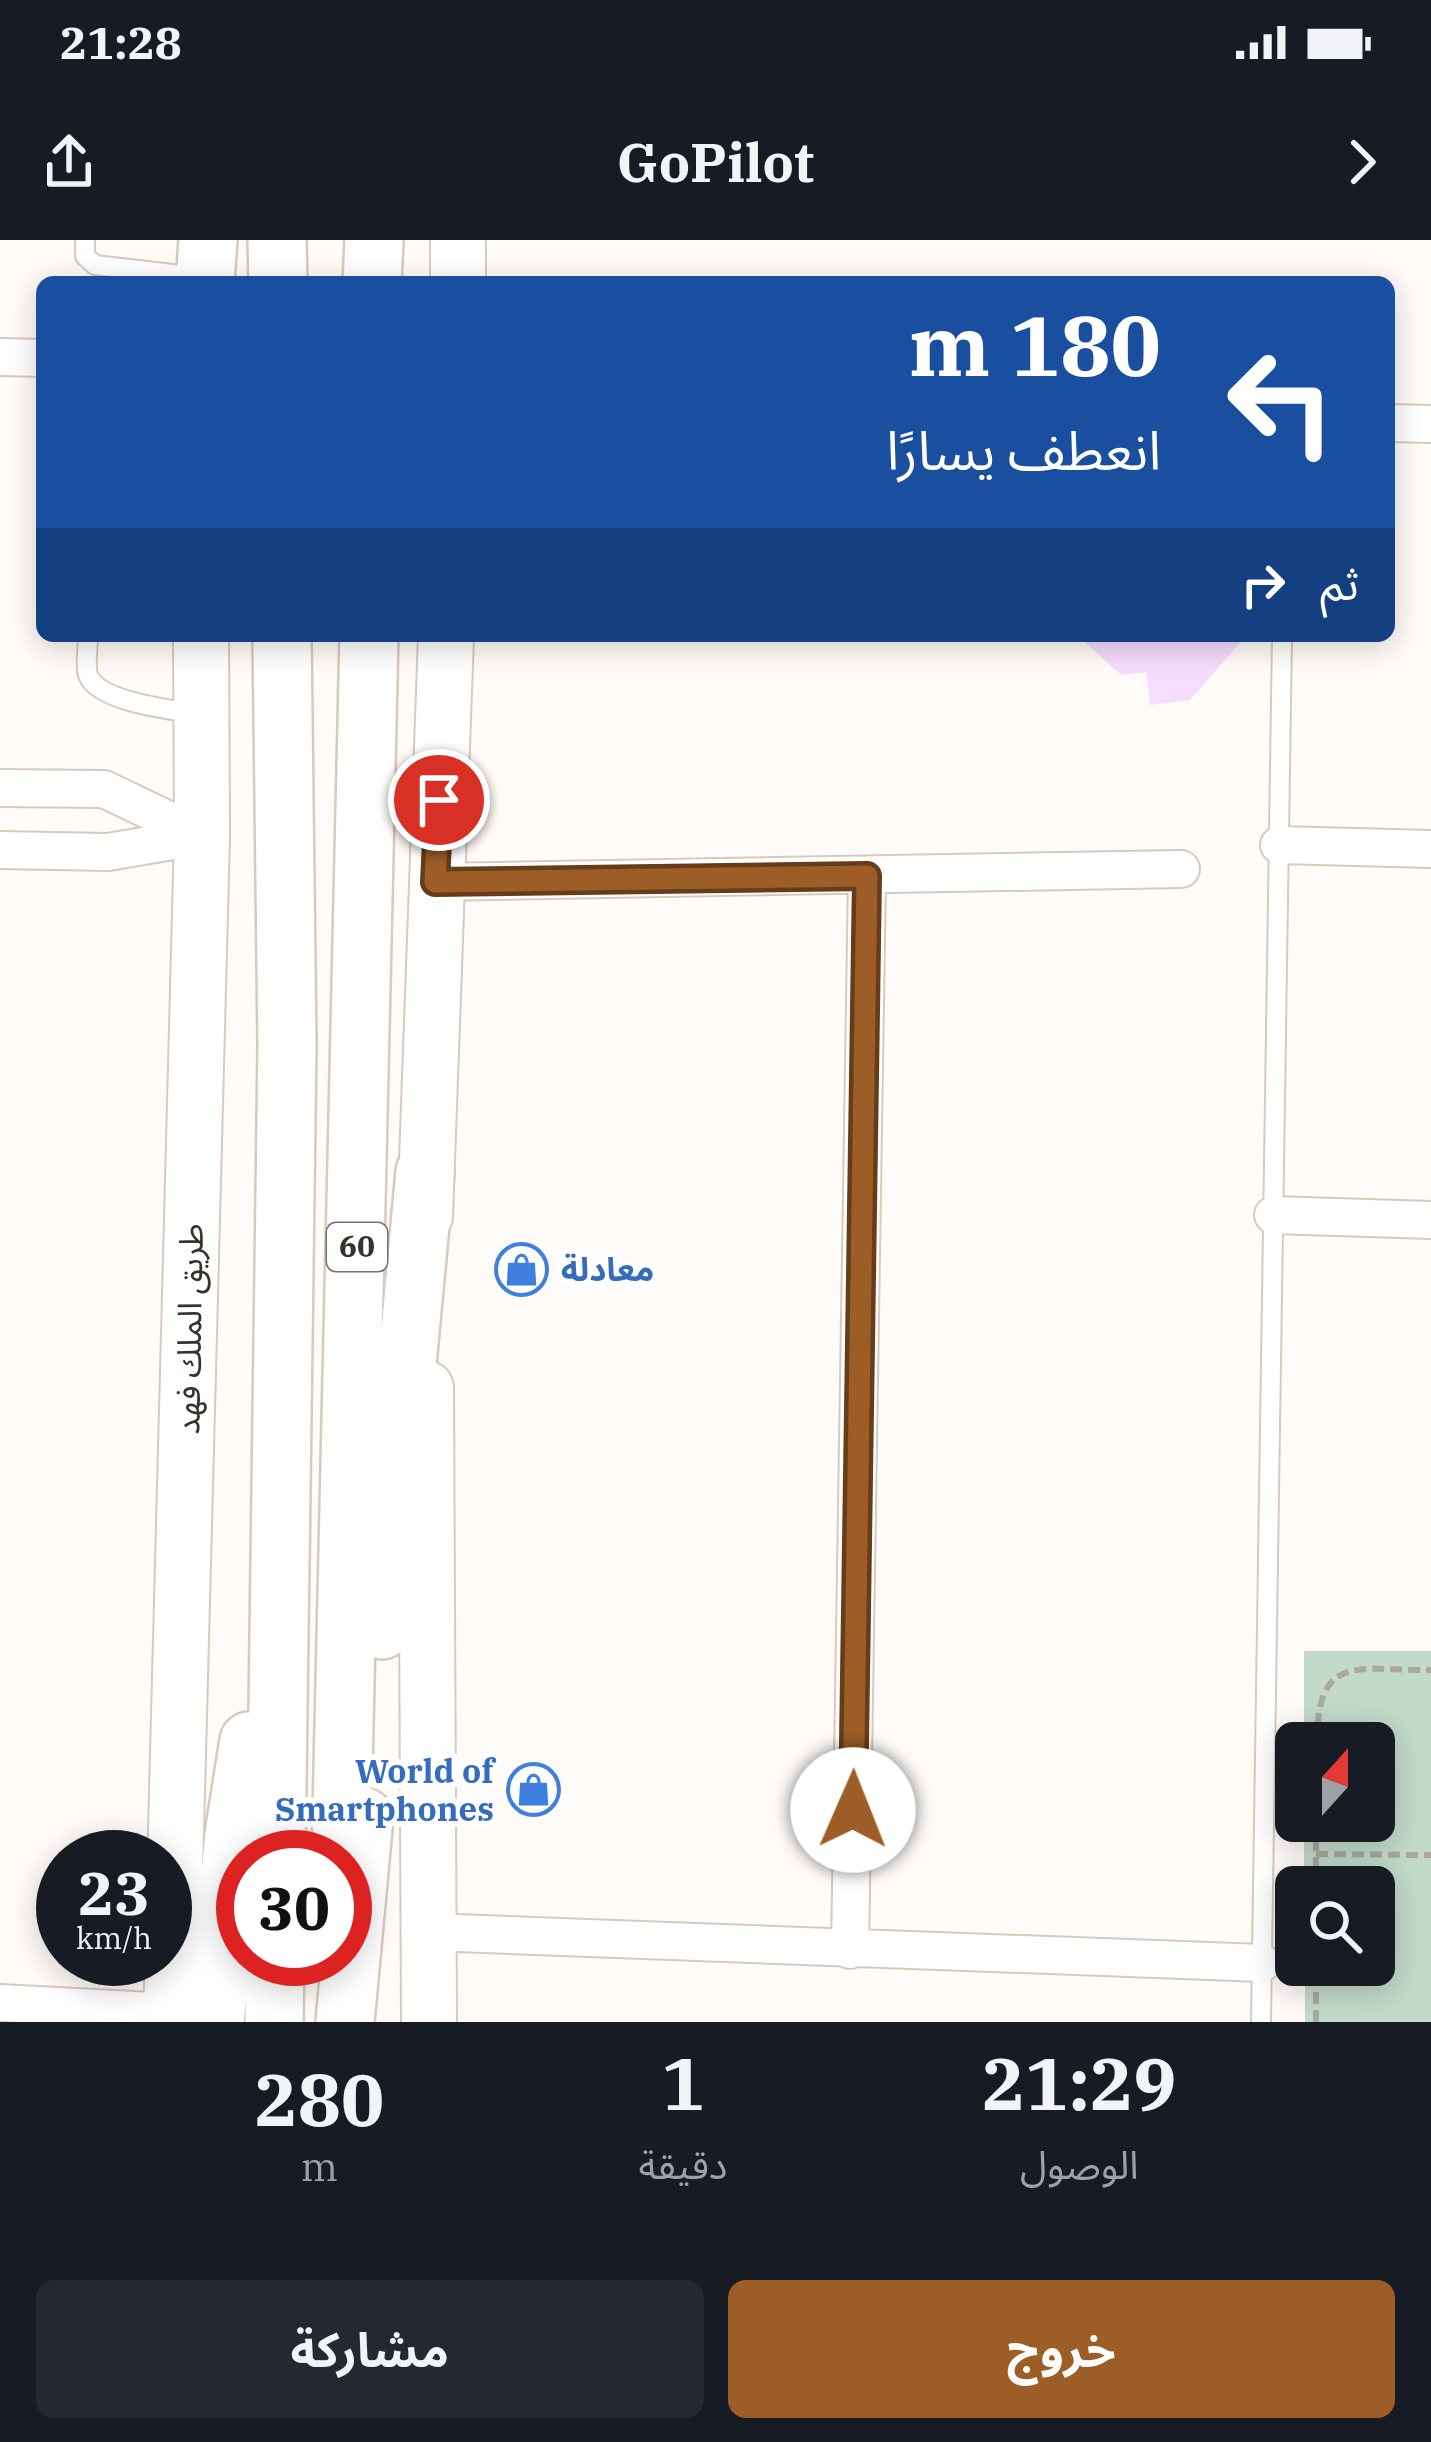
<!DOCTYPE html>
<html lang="ar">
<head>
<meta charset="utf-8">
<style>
	body { margin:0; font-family:"IBM Plex Serif","Noto Sans Arabic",serif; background:#242831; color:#f1f3f6; direction:rtl; height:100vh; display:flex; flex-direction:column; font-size:45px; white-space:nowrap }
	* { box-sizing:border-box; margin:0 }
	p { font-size:39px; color:#9ea1a6 }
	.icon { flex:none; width:66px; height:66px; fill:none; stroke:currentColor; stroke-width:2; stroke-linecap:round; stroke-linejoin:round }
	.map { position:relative; height:1782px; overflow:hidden; direction:ltr }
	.panel { display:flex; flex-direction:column; background:#171b24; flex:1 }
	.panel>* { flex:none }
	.banner { position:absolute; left:36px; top:36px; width:1359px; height:366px; border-radius:18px; box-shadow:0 6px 30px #0003; direction:rtl; background:#1a4fa0; color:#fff; overflow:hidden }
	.needle { width:78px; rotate:21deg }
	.fabs { position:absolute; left:1275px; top:1482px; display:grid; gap:24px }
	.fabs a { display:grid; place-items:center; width:120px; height:120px; border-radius:18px; background:#171b24; box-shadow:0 6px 30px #0003; font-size:60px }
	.speed { position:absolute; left:36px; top:1590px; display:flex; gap:24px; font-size:60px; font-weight:700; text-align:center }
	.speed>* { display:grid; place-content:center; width:156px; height:156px; border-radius:50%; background:#171b24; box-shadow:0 6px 30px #0003; line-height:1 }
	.speed small { font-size:30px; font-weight:400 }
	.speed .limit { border:18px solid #d22; background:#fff; color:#111 }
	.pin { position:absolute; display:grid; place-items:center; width:102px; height:102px; color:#fff; margin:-51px; border:6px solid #fff; border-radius:50%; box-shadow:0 3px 12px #0007 }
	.me { position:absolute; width:132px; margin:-66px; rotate:1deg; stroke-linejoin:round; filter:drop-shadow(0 0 9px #0008) }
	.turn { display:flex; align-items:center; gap:42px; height:252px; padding:0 36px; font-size:54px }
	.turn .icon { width:156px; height:156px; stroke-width:2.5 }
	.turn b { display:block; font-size:84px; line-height:102px }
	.then { display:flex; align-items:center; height:114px; padding:0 36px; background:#0003; gap:24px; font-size:45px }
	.eta { display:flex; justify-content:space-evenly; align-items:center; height:204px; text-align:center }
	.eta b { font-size:72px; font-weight:700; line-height:84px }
	.button { display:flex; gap:24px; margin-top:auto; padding:24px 36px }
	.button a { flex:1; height:138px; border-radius:18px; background:#9d5d26; color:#fff; font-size:48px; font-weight:700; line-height:138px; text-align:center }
	.button a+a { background:#242831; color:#f1f3f6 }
	.status { display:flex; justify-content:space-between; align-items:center; height:84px; padding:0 60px; background:#171b24; direction:ltr }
	.status svg { height:33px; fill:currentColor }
	header { display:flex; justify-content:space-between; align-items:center; height:156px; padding:0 36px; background:#171b24; font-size:54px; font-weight:700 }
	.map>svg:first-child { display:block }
	.green { fill:#c2dac9 }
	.building { fill:#f5ddfd }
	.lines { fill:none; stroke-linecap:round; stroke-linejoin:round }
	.service-casing { stroke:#d8cabc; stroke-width:22 }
	.minor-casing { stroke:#d8cabc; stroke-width:40 }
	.primary-casing { stroke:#d8cabc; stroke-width:58 }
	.trunk-casing { stroke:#d8cabc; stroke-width:62 }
	.path { stroke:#aba7a3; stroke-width:6; stroke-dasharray:12 6; stroke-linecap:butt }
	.service { stroke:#fff; stroke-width:18 }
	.minor { stroke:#fff; stroke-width:36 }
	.primary { stroke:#fff; stroke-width:54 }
	.trunk { stroke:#fff; stroke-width:57 }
	.route-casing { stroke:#663c19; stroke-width:30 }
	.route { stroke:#9d5d26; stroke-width:21 }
	.labels { text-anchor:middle; stroke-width:12; stroke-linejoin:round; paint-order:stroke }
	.shield { fill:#fff; stroke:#74706c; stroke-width:3 }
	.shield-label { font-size:30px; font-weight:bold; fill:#38322d }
	.shop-label { font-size:33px; font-weight:bold; fill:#366cbe; stroke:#fff; text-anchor:start }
	.street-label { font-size:33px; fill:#38322d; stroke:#fff }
</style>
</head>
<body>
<div class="status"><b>21:28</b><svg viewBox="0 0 49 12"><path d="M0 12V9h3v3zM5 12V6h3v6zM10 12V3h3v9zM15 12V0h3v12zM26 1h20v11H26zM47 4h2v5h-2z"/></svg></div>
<header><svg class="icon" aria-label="forward" viewBox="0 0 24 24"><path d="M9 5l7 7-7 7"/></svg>GoPilot<svg class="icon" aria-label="share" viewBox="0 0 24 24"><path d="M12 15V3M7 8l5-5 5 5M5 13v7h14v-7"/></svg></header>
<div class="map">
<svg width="1431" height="1782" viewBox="0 0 1431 1782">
	<rect width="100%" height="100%" fill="#fefbf8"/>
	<path class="green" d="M1431,1411v371h-126v-57h69v-78h-70v-66h70v-78h-70v-92z"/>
	<path class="building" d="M1078,396h168l-56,64 -40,5 -4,-33 -25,3z"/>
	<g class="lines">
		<defs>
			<path id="service" d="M85,0v16l10,9 103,12
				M88,396c0,12 -3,28 0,39 10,27 82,34 108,39
				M1261,1782l21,-1386"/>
			<path id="minor" d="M0,117l42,1
				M1389,183l42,1
				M0,548l104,1 98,47
				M1279,605l152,4
				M0,610l108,2 94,-16
				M435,642l746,-13
				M1273,975l158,5
				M429,1692l833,31
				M850,1710l17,-1074
				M0,1763l172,9"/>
			<path id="primary" d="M458,42v-42
				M425,976l21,-580
				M426,1148l3,634
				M171,1782l31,-1186 -1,-200"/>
			<path id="trunk" d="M277,0l1,42
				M205,42l3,-42
				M372,42l2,-42
				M382,1390l43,-458
				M276,1617l11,-812 -5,-409
				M341,1617l28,-1221
				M215,1782l19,-187 15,-94
				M274,1782l1,-63
				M345,1782l19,-205"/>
		</defs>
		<use href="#service" class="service-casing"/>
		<use href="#minor" class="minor-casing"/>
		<use href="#primary" class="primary-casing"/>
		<use href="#trunk" class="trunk-casing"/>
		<path class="path" d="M1317,1503c0,-92 41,-72 114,-73
			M1316,1614l115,1
			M1316,1647v-66
			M1316,1782v-57"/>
		<use href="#service" class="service"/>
		<use href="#minor" class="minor"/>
		<use href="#primary" class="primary"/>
		<use href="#trunk" class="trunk"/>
	</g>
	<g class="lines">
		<defs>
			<path id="route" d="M439,560l-4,82 432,-6 -14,934"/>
		</defs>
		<use href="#route" class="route-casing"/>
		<use href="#route" class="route"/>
	</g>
	<defs>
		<symbol id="shop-ring" viewBox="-11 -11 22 22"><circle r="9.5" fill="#fff" stroke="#3f7fe0" stroke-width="1.5"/><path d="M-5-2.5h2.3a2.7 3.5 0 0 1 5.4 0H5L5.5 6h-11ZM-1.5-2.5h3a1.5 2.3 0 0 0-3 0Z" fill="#3f7fe0"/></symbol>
	</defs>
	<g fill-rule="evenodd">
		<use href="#shop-ring" x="492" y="1000" width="59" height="59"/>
		<use href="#shop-ring" x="504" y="1520" width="59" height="59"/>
	</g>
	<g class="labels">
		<rect class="shield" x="327" y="983" width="60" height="48" rx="9"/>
		<g class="shield-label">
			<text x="357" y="1017">60</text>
		</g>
		<g class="shop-label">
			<text x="561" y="1041">معادلة</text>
			<text x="494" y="1543" text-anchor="end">World of<tspan x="494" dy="38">Smartphones</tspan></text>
		</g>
		<g class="street-label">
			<text transform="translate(189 1089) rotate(-89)" y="12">طريق الملك فهد</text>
		</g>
	</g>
</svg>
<div class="fabs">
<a><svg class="needle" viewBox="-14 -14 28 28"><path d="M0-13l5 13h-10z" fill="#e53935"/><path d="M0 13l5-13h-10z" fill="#9ea1a6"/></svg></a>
<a><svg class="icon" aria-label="search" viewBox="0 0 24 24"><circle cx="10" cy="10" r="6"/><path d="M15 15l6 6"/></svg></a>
</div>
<div class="speed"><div>23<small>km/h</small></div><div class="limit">30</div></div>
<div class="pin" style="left:439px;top:560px;background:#d93025"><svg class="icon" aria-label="arrive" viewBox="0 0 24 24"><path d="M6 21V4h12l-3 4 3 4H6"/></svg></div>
<svg class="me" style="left:853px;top:1570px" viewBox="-20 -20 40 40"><circle r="19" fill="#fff"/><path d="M0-13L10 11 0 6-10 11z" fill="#9d5d26"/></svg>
<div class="banner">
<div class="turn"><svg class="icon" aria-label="left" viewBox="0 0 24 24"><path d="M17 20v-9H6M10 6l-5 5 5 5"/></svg><div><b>180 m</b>انعطف يسارًا</div></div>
<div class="then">ثم<svg class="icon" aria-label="right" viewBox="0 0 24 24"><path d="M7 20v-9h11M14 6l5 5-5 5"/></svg></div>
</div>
</div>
<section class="panel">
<div class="eta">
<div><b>21:29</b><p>الوصول</p></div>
<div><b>1</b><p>دقيقة</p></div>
<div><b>280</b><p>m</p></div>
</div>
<div class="button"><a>خروج</a><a>مشاركة</a></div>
</section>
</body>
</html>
